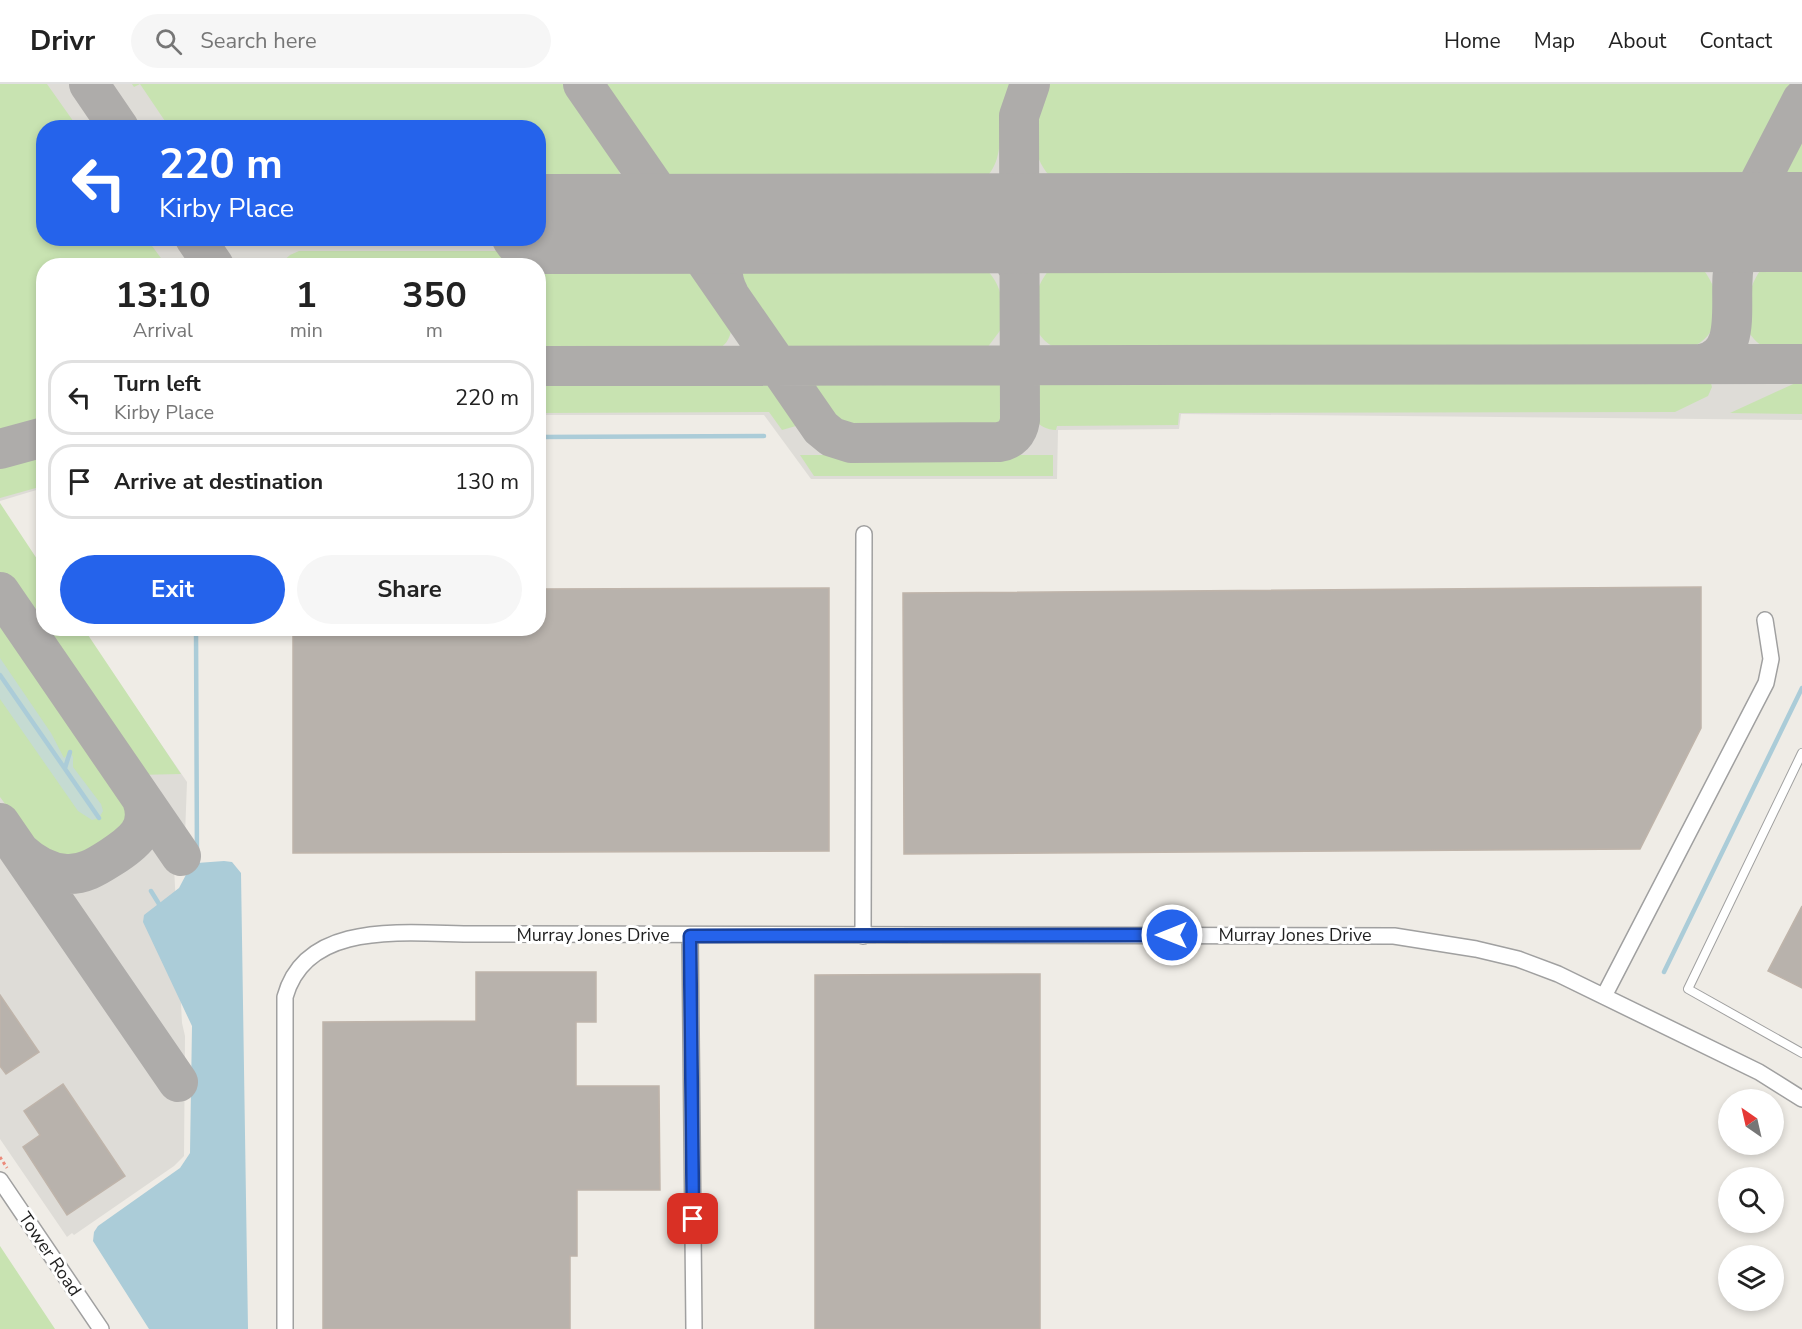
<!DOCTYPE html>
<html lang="en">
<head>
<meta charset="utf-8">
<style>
	body { margin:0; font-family:"Nunito Sans",sans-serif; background:#f6f6f6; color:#222; height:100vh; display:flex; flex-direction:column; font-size:22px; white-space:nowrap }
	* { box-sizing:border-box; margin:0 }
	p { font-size:20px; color:#767676 }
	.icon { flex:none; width:33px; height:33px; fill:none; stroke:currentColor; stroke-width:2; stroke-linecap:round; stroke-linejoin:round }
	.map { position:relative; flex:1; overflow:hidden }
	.details { position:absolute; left:36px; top:174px; width:510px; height:378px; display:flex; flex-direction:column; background:#fff; border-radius:24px; box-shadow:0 3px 9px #0003 }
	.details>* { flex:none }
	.banner { position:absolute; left:36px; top:36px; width:510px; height:126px; border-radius:24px; box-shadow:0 3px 9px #0003; background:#2563eb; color:#fff; overflow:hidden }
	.needle { width:39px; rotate:326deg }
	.fabs { position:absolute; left:1718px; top:1005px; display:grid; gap:12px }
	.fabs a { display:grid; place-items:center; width:66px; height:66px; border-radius:50%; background:#fff; box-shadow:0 3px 9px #0003; font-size:30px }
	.pin { position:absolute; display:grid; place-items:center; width:51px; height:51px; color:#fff; margin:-26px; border-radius:12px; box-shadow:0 3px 9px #0006 }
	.me { position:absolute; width:66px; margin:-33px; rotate:270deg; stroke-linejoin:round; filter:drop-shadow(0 0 4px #0008) }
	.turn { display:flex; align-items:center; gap:21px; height:126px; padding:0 24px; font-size:27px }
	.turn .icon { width:78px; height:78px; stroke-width:2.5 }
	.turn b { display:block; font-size:42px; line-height:51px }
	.eta { display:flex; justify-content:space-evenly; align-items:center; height:102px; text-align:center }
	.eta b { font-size:36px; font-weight:700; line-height:42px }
	.primary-button { display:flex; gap:12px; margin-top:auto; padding:12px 24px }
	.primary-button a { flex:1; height:69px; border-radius:36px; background:#2563eb; color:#fff; font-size:24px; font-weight:700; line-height:69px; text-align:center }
	.primary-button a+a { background:#f6f6f6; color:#222 }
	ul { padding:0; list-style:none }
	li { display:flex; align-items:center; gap:18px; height:75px; margin:0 12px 9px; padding:0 12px; border:3px solid #e0e0e0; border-radius:24px }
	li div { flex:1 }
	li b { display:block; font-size:22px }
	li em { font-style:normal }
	header { display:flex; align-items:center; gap:36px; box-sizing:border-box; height:84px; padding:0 30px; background:#fff; border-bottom:2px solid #e0e0e0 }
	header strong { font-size:28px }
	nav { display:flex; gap:33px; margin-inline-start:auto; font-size:21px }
	.search { width:420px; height:54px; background:#f6f6f6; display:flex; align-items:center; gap:15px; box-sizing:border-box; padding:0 21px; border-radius:33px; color:#767676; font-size:22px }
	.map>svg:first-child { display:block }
	.airport { fill:#dedcd7; fill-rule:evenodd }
	.grass { fill:#c8e3b1 }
	.wetland { fill:#c5dbd2 }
	.water { fill:#abccd8 }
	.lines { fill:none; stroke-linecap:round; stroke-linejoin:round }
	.stream { stroke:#abccd8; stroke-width:4.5 }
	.taxiway { stroke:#aeacaa; stroke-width:40 }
	.runway { stroke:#aeacaa; stroke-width:100 }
	.building { fill:#b8b2ac; stroke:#bfb4aa; stroke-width:1.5 }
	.lane-casing { stroke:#a0a0a0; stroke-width:10 }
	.street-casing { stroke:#a0a0a0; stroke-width:18 }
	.path { stroke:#eb8a7a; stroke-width:3; stroke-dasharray:3 3; stroke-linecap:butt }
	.lane { stroke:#fff; stroke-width:8 }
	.street { stroke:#fff; stroke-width:15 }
	.route-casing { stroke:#184099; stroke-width:15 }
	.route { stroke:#2563eb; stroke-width:10 }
	.labels { text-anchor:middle; stroke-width:6; stroke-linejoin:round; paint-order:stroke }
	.street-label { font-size:18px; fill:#1f1f1f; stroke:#fff }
</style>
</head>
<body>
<header>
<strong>Drivr</strong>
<div class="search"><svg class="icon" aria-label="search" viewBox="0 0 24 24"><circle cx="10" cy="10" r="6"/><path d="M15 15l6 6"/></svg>Search here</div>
<nav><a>Home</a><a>Map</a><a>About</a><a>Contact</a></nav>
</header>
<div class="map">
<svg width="1802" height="1245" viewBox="0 0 1802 1245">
	<rect width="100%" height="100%" fill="#efece6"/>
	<path class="airport" d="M0,0h1802v336l-621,-6 -2,15 -121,1 -1,49h-246l-47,-64h-225l-1,-149h-494l-1,222 -43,13zM44,44h494v110h-494z
		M0,423l44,121 38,1 105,153 -3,80 -10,5 8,156 3,13 -1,120 -10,10 -100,69 -2,-2 -5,4 -67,-98z"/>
	<path class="grass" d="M0,0h47l29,41 -3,2 -29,1v110l103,1 19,26 -122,1 -1,154 -43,13z
		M132,0h435l50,74 3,17 -6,13 -12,7 -63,2 -1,-69 -369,-1 -29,-43 -6,3z
		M603,0h409c-25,47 11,94 -64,112l-245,-1 -22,-7 -12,-11z
		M1047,0h745c-19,36 -41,100 -83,111h-623c-58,-13 -61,-65 -39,-111z
		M1802,47v63c-31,-14 -11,-42 0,-63z
		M1663,164c13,3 25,7 35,16 25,24 29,68 -7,84l-629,2c-42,-12 -32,-66 -5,-88 11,-8 23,-11 35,-13z
		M1802,164v101c-28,0 -43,5 -57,-24 3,-40 12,-70 57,-77z
		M945,165c42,10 63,34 57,79l-15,20 -193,1c-10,-4 -17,-16 -23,-24 -17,-21 -49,-58 -8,-74z
		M299,167h363c35,8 51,46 70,73 -1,15 -7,25 -22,27h-171l-1,-85 -259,-1 11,-10z
		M1710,296l2,7 -4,9 -33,16 -496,1 -1,12 -121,1 -1,4c-27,-1 -29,-28 -22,-49z
		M1802,296v34l-72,-1z
		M772,297l25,33 -1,12 -14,4 -13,-18 -230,1v-31z
		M807,297h196c5,14 11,34 -2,46l-11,3 -136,1c-18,-4 -44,-31 -47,-50z
		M43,369v33l-43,12v-32z
		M800,371h253v21h-239z
		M0,419l43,65 1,60 40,1 97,145 -45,1 -136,-199z
		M0,525l127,186 3,25 -5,17 -37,24 -19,3 -9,-2 -25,-18 -35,-47z
		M0,1162l55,83h-55z"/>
	<path class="wetland" d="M0,574l51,75 13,25 6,-6 3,5v10l28,37 2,7 -4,7 -7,2 -14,-9 -78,-112z"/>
	<path class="water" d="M224,777l8,1 9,11 7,456h-99l-56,-88 1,-9 4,-6 82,-58 10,-15 2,-127 -49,-104 1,-7 35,-27 10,-19 8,-6z"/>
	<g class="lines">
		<path class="stream" d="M538,353l226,-1
			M196,544l1,235
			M0,591l99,143
			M65,684l5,-16
			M151,807l8,13
			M1664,888l138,-284"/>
		<path class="taxiway" d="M89,0l30,44
			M583,0l238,344 11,9 19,6 148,-1c12,-2 19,-9 21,-22l-1,-304 11,-32
			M1621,138c39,1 105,-11 112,43
			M1739,138l63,-122
			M905,139c38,1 107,-11 112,43
			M195,154l19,28
			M1017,182c9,-53 72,-42 112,-43
			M729,210c-6,-11 -8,-23 -5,-36 12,-45 75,-34 110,-35
			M1702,280c61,-15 0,-112 59,-137 12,-5 28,-4 41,-4
			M538,282l1264,-2
			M0,365l44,-12
			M0,508l181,264
			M0,739l178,259
			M20,768c13,12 29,21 46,22 17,1 30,-7 44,-16 22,-14 43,-29 32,-58"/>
		<path class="runway" d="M538,140l1264,-2"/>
	</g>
	<path class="building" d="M1701,503v141l-61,121 -736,5 -1,-261z
		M829,504v263l-536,2v-225h245v-39z
		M1802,822v82l-34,-17z
		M476,888h120v50h-20v64h83l1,104h-83v66h-7v73h-247v-307l153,-1z
		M1040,890v355h-225v-354z
		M0,911l39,57 -33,22 -6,-8z
		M63,1000l62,92 -58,39 -44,-68 17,-12 -16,-24z"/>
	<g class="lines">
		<defs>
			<path id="lane" d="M1802,669l-114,236 114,64"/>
			<path id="street" d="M690,852l4,393
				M863,852l1,-402
				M1604,912l162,-313 5,-24 -6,-39
				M0,1096l101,149
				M285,1245v-332c22,-81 130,-62 196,-63l913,2 82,13 42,10 40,15 201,98 43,27"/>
		</defs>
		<use href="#lane" class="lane-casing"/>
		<use href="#street" class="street-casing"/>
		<path class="path" d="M0,1073l7,11"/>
		<use href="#lane" class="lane"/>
		<use href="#street" class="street"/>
	</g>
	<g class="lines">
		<defs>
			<path id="route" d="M693,1135l-3,-283 482,-1"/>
		</defs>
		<use href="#route" class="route-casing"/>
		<use href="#route" class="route"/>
	</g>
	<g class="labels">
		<g class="street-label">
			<text x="593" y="857">Murray Jones Drive</text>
			<text x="1295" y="857">Murray Jones Drive</text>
			<text transform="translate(50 1170) rotate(56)" y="6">Tower Road</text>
		</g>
	</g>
</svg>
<div class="fabs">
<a><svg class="needle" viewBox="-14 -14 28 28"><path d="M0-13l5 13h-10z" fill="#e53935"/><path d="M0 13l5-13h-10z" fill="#767676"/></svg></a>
<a><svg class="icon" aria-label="search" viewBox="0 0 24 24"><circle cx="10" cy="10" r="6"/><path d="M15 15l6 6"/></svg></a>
<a><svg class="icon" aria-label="layers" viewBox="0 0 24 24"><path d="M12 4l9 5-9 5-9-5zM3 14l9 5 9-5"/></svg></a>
</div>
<div class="pin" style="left:693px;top:1135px;background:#d93025"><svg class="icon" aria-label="arrive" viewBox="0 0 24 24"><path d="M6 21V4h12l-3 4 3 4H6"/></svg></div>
<svg class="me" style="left:1172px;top:851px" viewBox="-20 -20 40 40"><circle r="17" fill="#2563eb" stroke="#fff" stroke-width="3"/><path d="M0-11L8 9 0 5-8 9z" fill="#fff"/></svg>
<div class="banner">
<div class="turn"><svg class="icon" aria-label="left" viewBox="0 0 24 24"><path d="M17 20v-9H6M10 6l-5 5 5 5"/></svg><div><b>220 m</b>Kirby Place</div></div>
</div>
<section class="details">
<div class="eta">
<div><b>13:10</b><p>Arrival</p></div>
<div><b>1</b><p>min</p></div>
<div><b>350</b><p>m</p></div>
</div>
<ul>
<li><svg class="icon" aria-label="left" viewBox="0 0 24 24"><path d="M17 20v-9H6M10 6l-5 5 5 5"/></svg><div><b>Turn left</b><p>Kirby Place</p></div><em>220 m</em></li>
<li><svg class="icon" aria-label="arrive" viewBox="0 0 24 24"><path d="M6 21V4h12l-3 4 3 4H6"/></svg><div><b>Arrive at destination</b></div><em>130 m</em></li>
</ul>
<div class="primary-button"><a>Exit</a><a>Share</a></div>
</section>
</div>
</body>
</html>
